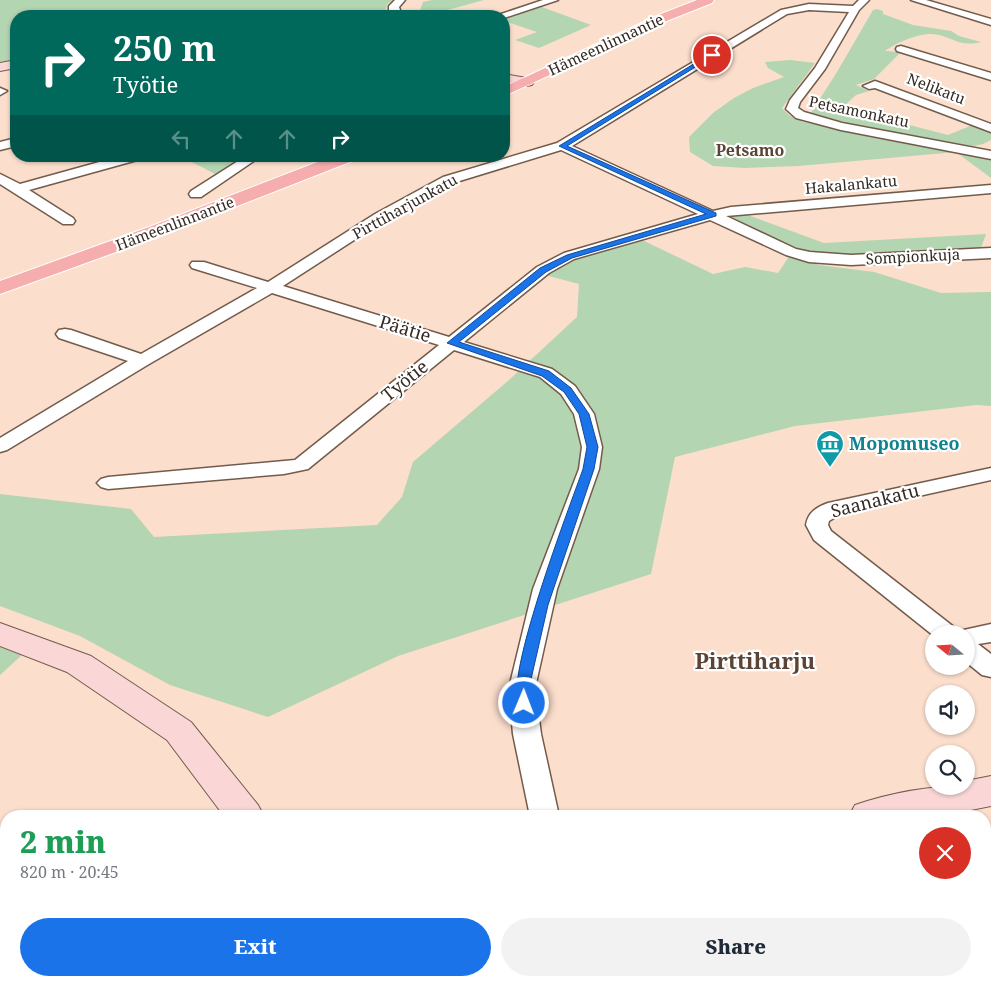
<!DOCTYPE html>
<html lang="en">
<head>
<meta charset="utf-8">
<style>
	body { margin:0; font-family:"Noto Serif",serif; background:#f2f2f3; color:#1f2937; height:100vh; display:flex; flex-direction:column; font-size:19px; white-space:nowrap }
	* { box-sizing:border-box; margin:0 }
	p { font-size:16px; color:#747a83 }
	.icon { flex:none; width:28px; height:28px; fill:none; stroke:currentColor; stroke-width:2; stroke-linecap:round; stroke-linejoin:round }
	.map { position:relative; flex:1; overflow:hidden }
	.side { position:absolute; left:0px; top:810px; width:991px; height:176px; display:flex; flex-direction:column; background:#fff; border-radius:20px 20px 0 0; box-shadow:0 1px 4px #0004 }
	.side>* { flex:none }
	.banner { position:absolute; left:10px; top:10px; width:500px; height:152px; border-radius:20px; box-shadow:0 1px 4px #0004; background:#00695c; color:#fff; overflow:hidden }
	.needle { width:32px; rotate:288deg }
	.controls { position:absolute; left:925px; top:625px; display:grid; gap:10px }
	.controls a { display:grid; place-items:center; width:50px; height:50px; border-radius:50%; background:#fff; box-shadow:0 1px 4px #0004; font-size:25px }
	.pin { position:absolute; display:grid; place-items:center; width:42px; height:42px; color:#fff; margin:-21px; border:2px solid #fff; border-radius:50%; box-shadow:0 1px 5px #0007 }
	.me { position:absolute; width:55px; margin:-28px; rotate:1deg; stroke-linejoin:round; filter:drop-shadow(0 0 4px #0008) }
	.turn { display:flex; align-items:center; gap:18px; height:105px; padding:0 20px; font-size:22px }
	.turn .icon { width:65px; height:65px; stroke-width:2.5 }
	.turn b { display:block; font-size:35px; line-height:42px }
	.lanes { display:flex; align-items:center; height:48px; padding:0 20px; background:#0003; justify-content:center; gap:25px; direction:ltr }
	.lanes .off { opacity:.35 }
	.round { display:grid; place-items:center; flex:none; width:52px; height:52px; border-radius:26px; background:#f2f2f3 }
	.summary { display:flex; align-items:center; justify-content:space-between; height:85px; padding:0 20px }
	h1 { font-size:30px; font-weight:800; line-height:38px; color:#1e9e55 }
	.action { display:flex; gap:10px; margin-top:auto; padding:10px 20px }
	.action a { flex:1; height:58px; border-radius:30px; background:#1a73e8; color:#fff; font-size:20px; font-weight:800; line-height:58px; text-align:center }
	.action a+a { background:#f2f2f3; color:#1f2937 }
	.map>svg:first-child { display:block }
	.green { fill:#b4d5b1 }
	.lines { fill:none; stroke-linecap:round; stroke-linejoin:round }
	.street-casing { stroke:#735b4b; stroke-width:3 }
	.secondary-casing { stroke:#735b4b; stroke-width:2 }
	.primary-casing { stroke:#fff; stroke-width:2 }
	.street { fill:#fff; fill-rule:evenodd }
	.secondary { fill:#fad6d6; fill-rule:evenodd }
	.primary { fill:#f5adad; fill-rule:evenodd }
	.route { fill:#1a73e8; stroke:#114b97 }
	.labels { text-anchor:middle; stroke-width:4.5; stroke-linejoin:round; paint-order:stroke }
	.far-street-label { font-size:15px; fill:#352a23; stroke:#fff }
	.far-neighbourhood-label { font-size:16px; font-weight:bold; fill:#5b4435; stroke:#fff }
	.street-label { font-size:18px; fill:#352a23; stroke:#fff }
	.culture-label { font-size:18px; font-weight:bold; fill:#0d838f; stroke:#fff; text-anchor:start }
	.district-label { font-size:22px; font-weight:bold; fill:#5b4435; stroke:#fff }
</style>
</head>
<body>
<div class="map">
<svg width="991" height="986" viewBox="0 0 991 986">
	<rect width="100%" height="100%" fill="#fbdecc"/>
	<path class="green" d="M0,0h393l-6,4 -2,9 4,3h-373v43l-16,3z
		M432,0h52l-44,12 12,4h-34l5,-14z
		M539,6l52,19 -52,23 -24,-8 22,-8 -33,-11v-4z
		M877,9l6,2v3l30,11 38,6 8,5 22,6c-23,6 -30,-7 -49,-8 -13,-1 -37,9 -47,17l16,1 -27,27 -18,6 13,6 -13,4 -11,10 14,7 89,23 27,-11 16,6v10l-8,4 -10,2 -19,-3 -103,-19 -40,-11 26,-41 36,-62z
		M790,60l25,3 -33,45 7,7 14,7 188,36v20l-35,-26 -157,14 -54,2 -32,-2 -23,-14 -1,-15 24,-24 21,-15 19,-10 31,-11 -16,-9 -3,-6z
		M180,156h65l-26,20z
		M742,213l82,30 162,-9 -5,14 -147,8 -40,-7 -63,-30v-3z
		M642,240l71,34 32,-7 33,6 12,-18 29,10 55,7 67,21 50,-1v114l-15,-1 -181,21 -120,31 -24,117 -253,82 -130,61 -98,-32 -90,-49 -80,-30v-112l131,15 23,28 223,-12 25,-28 11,-35 96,-82 68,-63 2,-33 -34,-9 29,-16z
		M0,647l23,7 -23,21z"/>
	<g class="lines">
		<defs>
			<path id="street" d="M395,0h10l-6,7 3,9h-10l-3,-4v-6z
				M543,0h15l-54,18v-2h-9z
				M859,0h10l-10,10 -34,59 -25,33 -2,6 6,4 38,11 149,28v8l-150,-29 -45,-12 -10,-9 4,-9 25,-32 34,-56 -40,-2 -22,4 -215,132 141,65 18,-4 260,-22v8l-265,23 70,33 14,3 41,3 140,-7v10l-140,7 -42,-3 -23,-7 -76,-35 -136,39 -25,14 -85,69 88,27 23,17 19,28 8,33 -3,22 -42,120 -22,99 6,46 18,82h-29l-17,-82 -4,-46 24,-99 46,-120 3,-22 -8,-33 -13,-20 -21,-17 -86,-27 -146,119 -24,5 -176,15 -7,-2 -4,-4 4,-4 7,-2 187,-17 144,-115 -167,-52 -123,71 -142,86 -7,2v-14l128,-77 -69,-23 -3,-4 3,-4 6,-1 6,1 70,24 116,-66 -65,-20 -2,-3 2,-3h12l64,20 107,-68 68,-37 114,-34 224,-133 28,-6 44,2zM561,150l137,64 -134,39 -27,14 -88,70 -166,-51 102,-66 68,-37z
				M911,0h15l65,19v6z
				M901,46l90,27v7l-94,-29 -1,-2 1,-2z
				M875,81l116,43v8l-116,-44 -6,1 -6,-3z
				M0,88l7,3 -7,4z
				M16,138v8l-16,4v-8z
				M121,156h21l-1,3 -112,31 44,28 2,3 -2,3h-10l-63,-40v-10l20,10z
				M246,156h15l-60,41h-10l-2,-3 2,-3z
				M991,468v12l-149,33 -13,8 -1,4 3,6 128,100 32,-7v18l-13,2 13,10v23l-9,-2 -16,-13v-28h-32v2l-120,-96 -8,-15c2,-13 11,-18 22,-22z
				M985,940l6,2v34l-6,-2z
				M6,955v25h12l-12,6h-6v-29z
				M42,980h34l2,6h-34z
				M702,980h35l3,6h-35z"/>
			<path id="secondary" d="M16,60v8l-16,3v-8z
				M504,74l28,5 2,3 -2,3 -5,1 -23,-4z
				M0,623l91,33 100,66 67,83 6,11h-40l-57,-76 -100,-68 -67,-26z
				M991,776v30l-50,10h-92l6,-11c35,-12 74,-19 111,-19v-5z
				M310,980h43l3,6h-44z"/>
			<path id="primary" d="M697,0h17l-2,3 -43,17 -165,76v-9l157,-73z
				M333,156h24l-2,4 -192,75 -163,59v-13l149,-54z"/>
		</defs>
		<use href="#street" class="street-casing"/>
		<use href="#secondary" class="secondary-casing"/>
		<use href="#primary" class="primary-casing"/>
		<use href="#street" class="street"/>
		<use href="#secondary" class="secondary"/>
		<use href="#primary" class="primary"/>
	</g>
	<path class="route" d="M710,54l5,1 -148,91 149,67v3l-144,42 -26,14 -87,70 90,29 22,17 18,26 9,33 -4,22 -46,136 -19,83 2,15 -2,4 -5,2 -5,-2c-16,-28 51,-201 64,-238l4,-22 -8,-33 -15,-22 -22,-16 -95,-33 93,-75 27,-13 139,-41 -147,-68z"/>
	<defs>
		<symbol id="museum-pin" viewBox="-11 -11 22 30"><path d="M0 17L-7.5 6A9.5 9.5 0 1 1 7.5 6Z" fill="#0f9aa8" stroke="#fff"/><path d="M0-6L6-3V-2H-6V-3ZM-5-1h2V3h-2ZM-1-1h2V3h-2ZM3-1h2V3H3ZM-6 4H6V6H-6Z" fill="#fff"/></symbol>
	</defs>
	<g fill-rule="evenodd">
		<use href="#museum-pin" x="814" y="428" width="32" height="43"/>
	</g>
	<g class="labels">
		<g class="far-street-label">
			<text transform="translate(606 45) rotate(-25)" y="5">Hämeenlinnantie</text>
			<text transform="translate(936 89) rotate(21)" y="5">Nelikatu</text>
			<text transform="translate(859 112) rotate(12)" y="5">Petsamonkatu</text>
			<text transform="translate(851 185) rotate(-5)" y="5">Hakalankatu</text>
			<text transform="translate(405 207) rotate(-29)" y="5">Pirttiharjunkatu</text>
			<text transform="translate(175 224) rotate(-21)" y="5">Hämeenlinnantie</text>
			<text transform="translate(913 257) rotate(-3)" y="5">Sompionkuja</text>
		</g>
		<g class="far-neighbourhood-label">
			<text x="750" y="156">Petsamo</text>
		</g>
		<g class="street-label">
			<text transform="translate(405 329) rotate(17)" y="6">Päätie</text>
			<text transform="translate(405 381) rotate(-39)" y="6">Työtie</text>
			<text transform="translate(875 501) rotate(-14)" y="6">Saanakatu</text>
		</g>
		<g class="culture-label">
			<text x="849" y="450">Mopomuseo</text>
		</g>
		<g class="district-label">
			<text x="755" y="669">Pirttiharju</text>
		</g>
	</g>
</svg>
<div class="controls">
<a><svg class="needle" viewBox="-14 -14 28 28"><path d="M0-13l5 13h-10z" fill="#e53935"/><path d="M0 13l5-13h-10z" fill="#747a83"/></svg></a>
<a><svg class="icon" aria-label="sound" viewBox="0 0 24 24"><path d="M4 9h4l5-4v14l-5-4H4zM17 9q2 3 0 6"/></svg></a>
<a><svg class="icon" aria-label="search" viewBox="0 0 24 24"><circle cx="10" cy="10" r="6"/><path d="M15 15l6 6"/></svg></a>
</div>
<div class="pin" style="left:712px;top:55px;background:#d93025"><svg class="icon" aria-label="arrive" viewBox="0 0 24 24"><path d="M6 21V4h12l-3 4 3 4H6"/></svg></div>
<svg class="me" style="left:524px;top:703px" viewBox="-20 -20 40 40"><circle r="17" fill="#1a73e8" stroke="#fff" stroke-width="3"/><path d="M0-11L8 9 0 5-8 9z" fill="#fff"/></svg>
<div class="banner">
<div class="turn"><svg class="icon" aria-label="right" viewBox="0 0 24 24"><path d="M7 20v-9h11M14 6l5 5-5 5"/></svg><div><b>250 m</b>Työtie</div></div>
<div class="lanes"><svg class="icon off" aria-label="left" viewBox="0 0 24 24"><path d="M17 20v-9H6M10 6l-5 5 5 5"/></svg><svg class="icon off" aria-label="ahead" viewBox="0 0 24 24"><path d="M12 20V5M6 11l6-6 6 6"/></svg><svg class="icon off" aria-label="ahead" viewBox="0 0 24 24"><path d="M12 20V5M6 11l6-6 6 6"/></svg><svg class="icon" aria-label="right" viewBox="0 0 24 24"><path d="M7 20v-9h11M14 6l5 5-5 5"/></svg></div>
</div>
<section class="side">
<div class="summary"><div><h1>2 min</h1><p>820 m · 20:45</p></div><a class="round" style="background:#d93025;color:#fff"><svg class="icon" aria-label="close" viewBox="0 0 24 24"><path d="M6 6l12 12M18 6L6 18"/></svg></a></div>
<div class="action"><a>Exit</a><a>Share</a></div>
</section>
</div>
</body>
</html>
